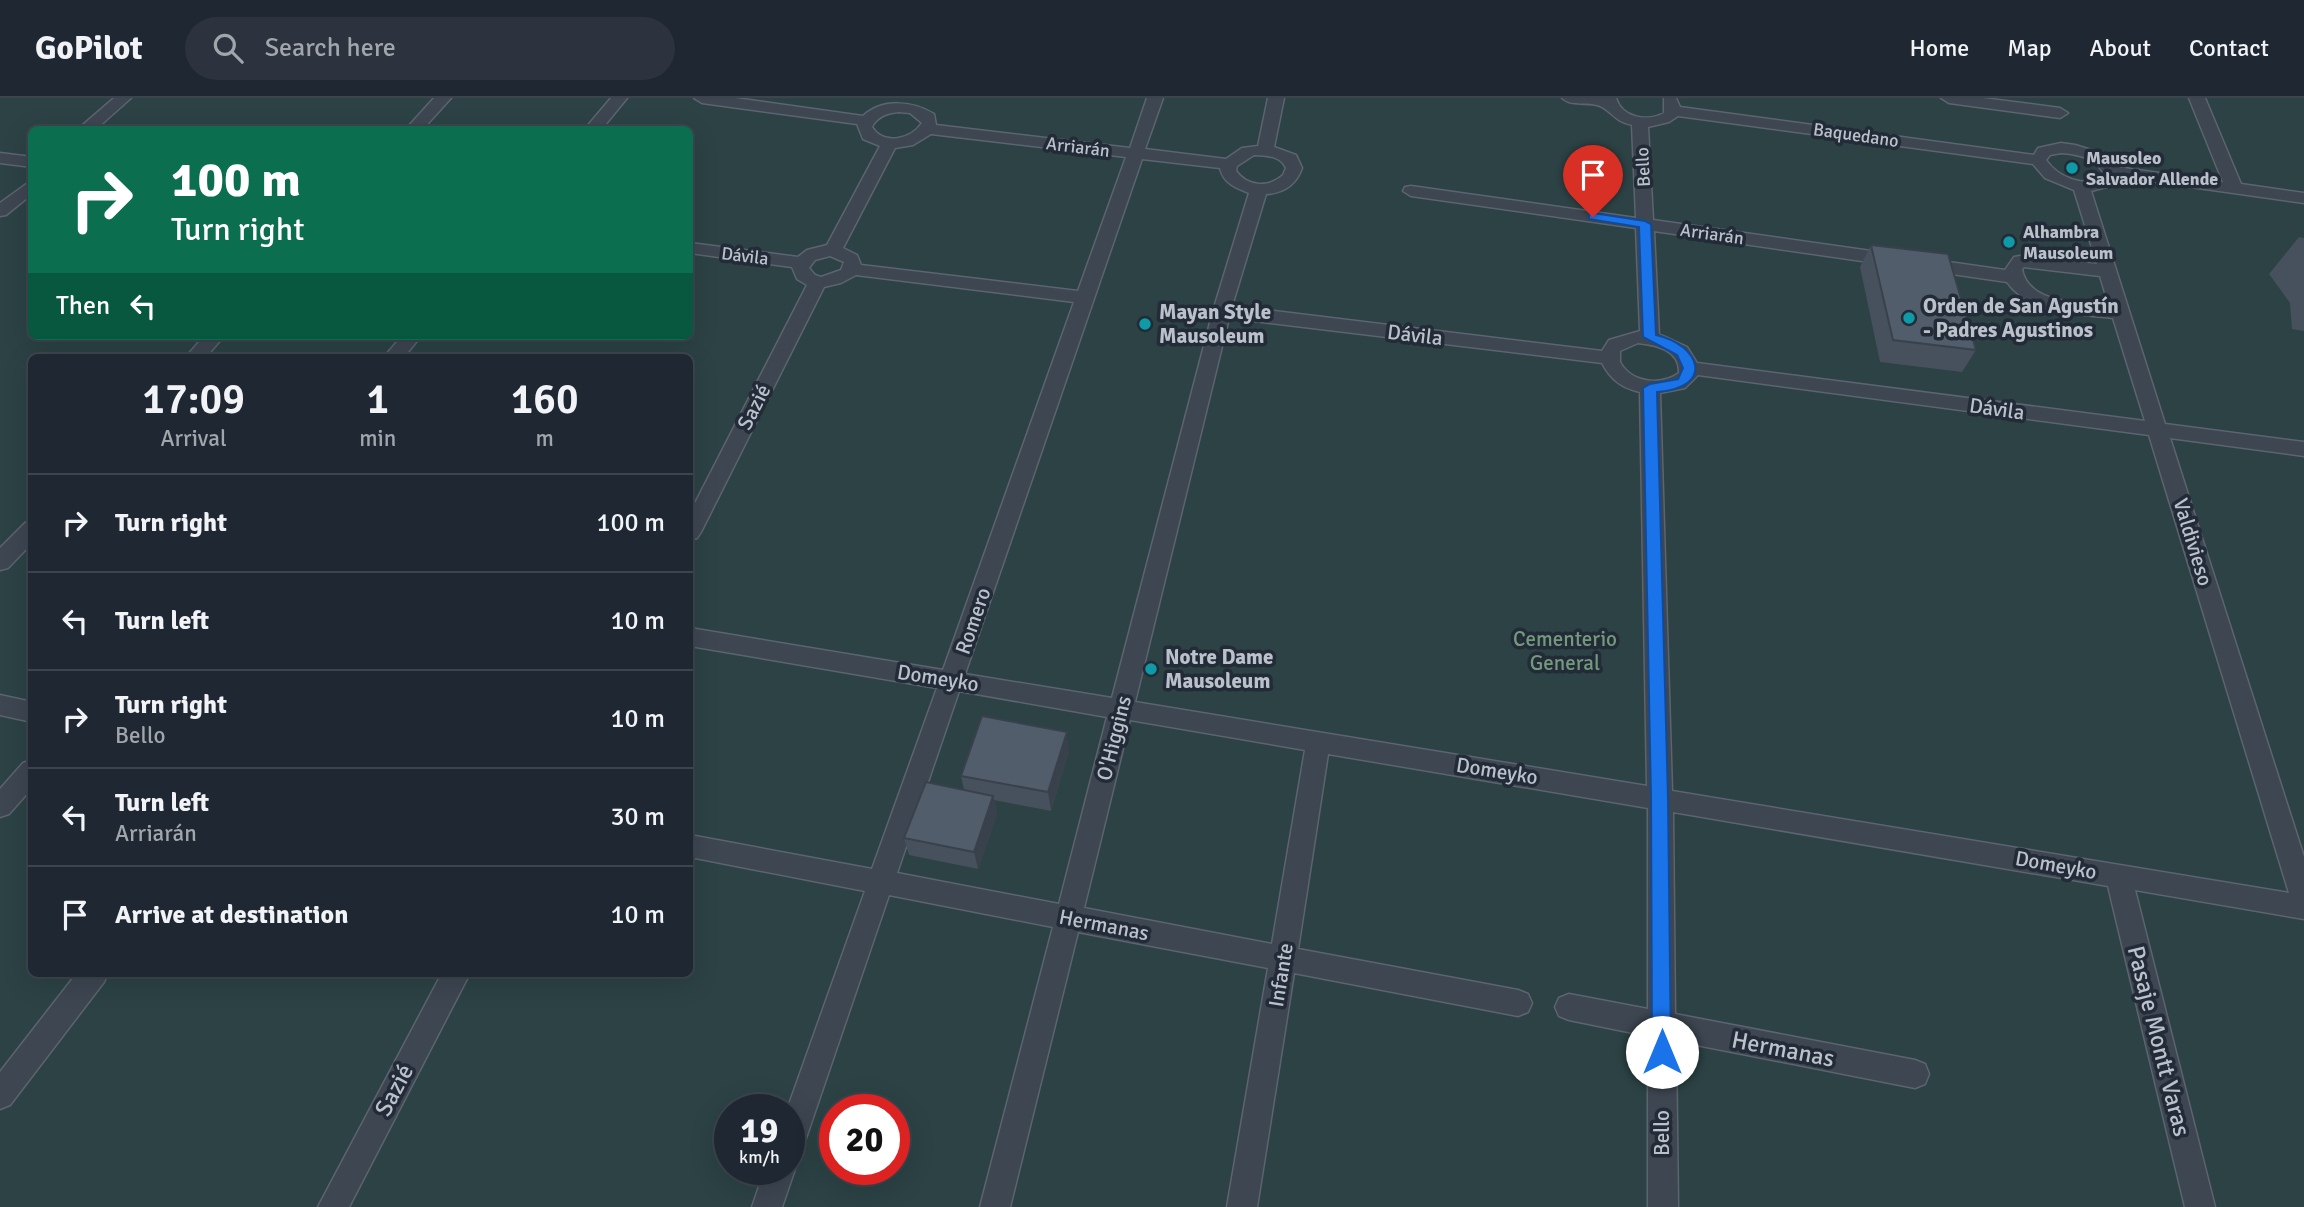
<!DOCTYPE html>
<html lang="en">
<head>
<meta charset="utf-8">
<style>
	body { margin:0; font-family:Signika,sans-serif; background:#2c333e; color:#f1f3f6; height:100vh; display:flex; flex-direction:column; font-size:26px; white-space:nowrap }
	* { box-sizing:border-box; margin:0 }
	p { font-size:23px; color:#a1a5ac }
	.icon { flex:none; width:38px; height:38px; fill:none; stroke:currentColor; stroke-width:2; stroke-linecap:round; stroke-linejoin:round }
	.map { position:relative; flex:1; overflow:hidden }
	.panel { position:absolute; left:28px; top:256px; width:665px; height:623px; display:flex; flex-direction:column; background:#1f2732; border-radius:10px; box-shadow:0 7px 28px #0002,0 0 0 2px #3c444d }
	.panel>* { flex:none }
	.banner { position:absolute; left:28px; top:28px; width:665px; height:214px; border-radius:10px; box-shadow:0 7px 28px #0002,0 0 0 2px #3c444d; background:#0b6e4f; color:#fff; overflow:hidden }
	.speed { position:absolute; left:714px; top:996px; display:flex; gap:14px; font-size:35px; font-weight:700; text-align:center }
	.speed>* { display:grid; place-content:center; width:91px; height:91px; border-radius:50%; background:#1f2732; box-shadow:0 7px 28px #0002,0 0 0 2px #3c444d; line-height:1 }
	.speed small { font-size:18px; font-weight:400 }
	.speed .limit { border:10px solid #d22; background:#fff; color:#111 }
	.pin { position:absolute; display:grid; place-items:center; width:60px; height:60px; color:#fff; margin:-72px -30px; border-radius:50% 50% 50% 0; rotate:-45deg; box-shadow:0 0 7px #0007 }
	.pin .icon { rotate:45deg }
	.me { position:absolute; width:77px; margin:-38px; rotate:0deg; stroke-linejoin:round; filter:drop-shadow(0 0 5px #0008) }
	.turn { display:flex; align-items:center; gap:24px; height:147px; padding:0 28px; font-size:32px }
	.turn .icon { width:91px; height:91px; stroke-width:2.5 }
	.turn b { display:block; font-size:49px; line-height:60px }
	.then { display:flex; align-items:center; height:66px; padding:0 28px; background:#0003; gap:14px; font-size:26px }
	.eta { display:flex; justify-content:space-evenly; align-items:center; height:119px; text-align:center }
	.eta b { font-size:42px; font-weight:600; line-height:49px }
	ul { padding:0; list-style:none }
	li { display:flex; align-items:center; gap:21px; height:98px; padding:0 28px; border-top:2px solid #3c444d }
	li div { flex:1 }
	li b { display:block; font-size:26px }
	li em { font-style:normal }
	header { display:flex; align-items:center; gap:42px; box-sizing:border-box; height:98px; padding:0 35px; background:#1f2732; border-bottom:2px solid #3c444d }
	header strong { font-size:33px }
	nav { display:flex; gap:38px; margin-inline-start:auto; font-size:24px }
	.search { width:490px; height:63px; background:#2c333e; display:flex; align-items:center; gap:18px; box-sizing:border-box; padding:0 24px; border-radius:38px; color:#a1a5ac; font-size:26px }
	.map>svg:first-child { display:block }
	.green { fill:#2c4244; fill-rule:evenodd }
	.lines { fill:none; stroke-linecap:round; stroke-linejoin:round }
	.lane-casing { stroke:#5b646f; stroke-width:3 }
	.lane { fill:#3d4651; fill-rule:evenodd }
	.wall { fill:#47505d }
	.shaded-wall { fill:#39414c }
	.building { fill:#525d6c; stroke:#39414c; stroke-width:2 }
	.route { fill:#1a73e8; stroke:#114b97; stroke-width:2 }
	.culture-dot { fill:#0f9aa8; stroke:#222b37; stroke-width:2.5 }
	.labels { text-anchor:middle; stroke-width:7; stroke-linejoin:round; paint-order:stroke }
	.far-street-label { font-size:18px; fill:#bac1cb; stroke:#222b37 }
	.far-poi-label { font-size:18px; font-weight:bold; fill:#bac1cb; stroke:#222b37; text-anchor:start }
	.poi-label { font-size:21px; font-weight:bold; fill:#bac1cb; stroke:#222b37; text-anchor:start }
	.street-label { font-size:21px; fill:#bac1cb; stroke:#222b37 }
	.park-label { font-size:21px; fill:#739a7c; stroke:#222b37 }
	.near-street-label { font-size:24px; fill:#bac1cb; stroke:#222b37 }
</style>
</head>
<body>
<header>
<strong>GoPilot</strong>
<div class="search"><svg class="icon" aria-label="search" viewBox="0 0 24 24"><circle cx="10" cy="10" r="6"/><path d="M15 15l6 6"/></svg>Search here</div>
<nav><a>Home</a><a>Map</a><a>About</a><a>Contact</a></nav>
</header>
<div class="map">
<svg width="2304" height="1109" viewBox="0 0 2304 1109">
	<rect width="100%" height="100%" fill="#293442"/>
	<path class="green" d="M0,0h2304v1109h-2304zM32,32h658v206h-658zM32,259h658v616h-658zM730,1012h59v59h-59zM835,1012h59v59h-59z"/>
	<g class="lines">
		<defs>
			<path id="lane" d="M114,0h17l-36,32h-18z
				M434,0h17l-29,32h-17z
				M611,0h16l-26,32h-17z
				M694,0h41l128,18c20,-18 49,-15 71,-2l2,11 194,23 17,-50h16l-18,51 81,10 16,-11 16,-2 10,-48h16l-10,49 22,8 6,13c-6,17 -18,25 -36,26l-34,112 370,45 7,-11 31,-9 -4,-103 -225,-32 -8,-5 2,-4 6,-1 225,32 -4,-93c-17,-4 -18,-11 -30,-18 -12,-7 -29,1 -40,-9h54c6,20 31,24 48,15v-15h12l4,9 354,48 4,-7 23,-5 14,2 26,8 16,14 106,15 -34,-84h16l36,86 63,9v10l-184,-26 -10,9 -19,5 74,233 139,18v14l-134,-18 134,419v62l-169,-29 80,317h-30l-77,-321 -435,-74 2,202 240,46 10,4 4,10 -4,10 -10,4 -239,-47 2,166h-30v-171l-79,-16 -10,-4 -4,-9 4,-9 10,-4 79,15v-201l-320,-54 -30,195 220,41 10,4 4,9 -4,9 -10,4 -224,-43 -37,234h-30l41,-239 -190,-36 -68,275h-30l73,-280 -164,-32 -85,249 -5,10 -9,4 5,11 -13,38h-30l13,-38h24v-59h-2l78,-219 -175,-34v-22l182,34 65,-181 -247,-42v-18l253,42 131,-368 -218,-27 -15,8 -17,4 -123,245 -4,6 -7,2v-27l117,-228 -10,-6 -5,-12 -102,-14v-10l108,14 9,-7 20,-5 53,-99 -17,-7 -6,-15 -155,-21zM899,14l11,1 12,10c-11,16 -38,23 -50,4 5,-11 16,-14 27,-15zM1678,18l355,48 12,14 29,12 23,74 -77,-8 -6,1 -9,13 -352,-50 -5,-93 21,-5zM931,36l195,23 -48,134 -217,-26 -4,-10 -14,-7 52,-100 18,-3zM2061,55c16,1 37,5 43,22 -18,15 -46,2 -58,-15l4,-5zM1254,57c12,1 26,0 32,13l-3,7c-14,13 -35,12 -47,-4l1,-5zM1142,61l78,9c3,15 16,20 29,25l-36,118 -101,387 -147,-24zM1654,133l353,51c23,32 70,32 106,36l32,103 -448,-58 -10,-16 -28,-13zM830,158l14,6 -3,8 -20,7 -6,-2 -6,-7 6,-8zM2024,169l76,9 9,30c-28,-3 -81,-2 -87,-37zM1229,220l373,45c9,17 20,25 38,29l7,394 -512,-84zM1638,245c19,2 42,7 41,30 -18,13 -48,10 -59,-11v-11zM1698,277l451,60 140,458 -617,-102 -12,-398 25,-5zM959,593l148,26 -48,187 -162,-31zM1130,622l175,30 -33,194 -188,-36z
				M1941,0h42l77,10 8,5 -8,5 -111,-15z
				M0,55l32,4v10l-32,-4z
				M32,82v14l-26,21 -6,1v-13z
				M204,238h20l-18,21h-20z
				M402,238h19l-17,21h-20z
				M32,423v22l-24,25 -8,2v-22l25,-25z
				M0,597l32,7v20l-32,-7z
				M32,662v28l-23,26 -9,3v-28l23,-26z
				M77,875h31l-4,9 -94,123 -10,4v-37z
				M442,875h28l-121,234h-31z"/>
		</defs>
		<use href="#lane" class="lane-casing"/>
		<use href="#lane" class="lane"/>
	</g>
	<path class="wall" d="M2299,139l5,1v93l-12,-2 -2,-26 -21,-29z
		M1871,147l105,105 -14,22 -82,-10 -20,-95z
		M1069,653l-18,60 -57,-11 3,14 -19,55 -69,-14 -5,-17 60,-48 -3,-14z"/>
	<path class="shaded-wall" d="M1067,634l2,19 -18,60 -3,-19z
		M993,698l4,18 -19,55 -4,-17z"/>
	<path class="building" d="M1871,147l77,9 28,96 -83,-10z
		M982,618l85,16 -19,60 -87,-16z
		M926,684l67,14 -19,56 -70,-14z"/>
	<path class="route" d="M1593,115l52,8 6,3 5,111c45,10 59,53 1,57l11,406 3,254 -2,7 -7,3 -7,-3 -3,-7 -1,-254 -8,-410 7,-4 28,-5 5,-11 -6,-13 -34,-18 -4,-110 -50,-8v-5z"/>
	<g class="culture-dot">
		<circle cx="2072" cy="70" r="7"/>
		<circle cx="2009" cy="144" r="7"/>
		<circle cx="1909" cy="220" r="7"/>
		<circle cx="1145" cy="226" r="7"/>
		<circle cx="1151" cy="571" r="7"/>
	</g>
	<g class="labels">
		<g class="far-street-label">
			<text transform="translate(1856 37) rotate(8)" y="6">Baquedano</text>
			<text transform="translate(1078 49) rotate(7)" y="6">Arriarán</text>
			<text transform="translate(1643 69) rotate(-93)" y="6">Bello</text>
			<text transform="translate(1712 136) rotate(8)" y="6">Arriarán</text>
			<text transform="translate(745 158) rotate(7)" y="6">Dávila</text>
		</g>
		<g class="far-poi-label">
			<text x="2086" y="66">Mausoleo<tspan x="2086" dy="21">Salvador Allende</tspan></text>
			<text x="2023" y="140">Alhambra<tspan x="2023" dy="21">Mausoleum</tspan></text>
		</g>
		<g class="poi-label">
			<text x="1923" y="215">Orden de San Agustín<tspan x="1923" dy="24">- Padres Agustinos</tspan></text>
			<text x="1159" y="221">Mayan Style<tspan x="1159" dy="24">Mausoleum</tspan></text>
			<text x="1165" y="566">Notre Dame<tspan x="1165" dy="24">Mausoleum</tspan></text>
		</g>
		<g class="street-label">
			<text transform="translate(1415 237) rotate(7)" y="7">Dávila</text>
			<text transform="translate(754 309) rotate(-63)" y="7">Sazié</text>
			<text transform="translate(1997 311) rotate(8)" y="7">Dávila</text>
			<text transform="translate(2193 444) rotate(73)" y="7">Valdivieso</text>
			<text transform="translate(973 523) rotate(-71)" y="7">Romero</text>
			<text transform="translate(938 580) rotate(9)" y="7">Domeyko</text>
			<text transform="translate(1114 640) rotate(-76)" y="7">O'Higgins</text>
			<text transform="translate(1497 673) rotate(9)" y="7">Domeyko</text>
			<text transform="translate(2056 767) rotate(10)" y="7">Domeyko</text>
			<text transform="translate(1104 827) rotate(11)" y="7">Hermanas</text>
			<text transform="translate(1281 877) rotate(-81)" y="7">Infante</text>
			<text transform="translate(1662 1035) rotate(-90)" y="7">Bello</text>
		</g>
		<g class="park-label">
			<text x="1565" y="548">Cementerio<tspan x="1565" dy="24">General</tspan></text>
		</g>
		<g class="near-street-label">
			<text transform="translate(2159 943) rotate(76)" y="8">Pasaje Montt Varas</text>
			<text transform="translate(1783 951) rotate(11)" y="8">Hermanas</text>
			<text transform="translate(394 992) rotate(-62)" y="8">Sazié</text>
		</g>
	</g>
</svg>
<div class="speed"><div>19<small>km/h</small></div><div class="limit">20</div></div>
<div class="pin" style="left:1593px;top:119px;background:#d93025"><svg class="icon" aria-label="arrive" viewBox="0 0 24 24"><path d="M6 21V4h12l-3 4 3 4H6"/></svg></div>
<svg class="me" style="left:1662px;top:954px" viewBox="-20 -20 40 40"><circle r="19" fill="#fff"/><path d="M0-13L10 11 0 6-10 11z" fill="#1a73e8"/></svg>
<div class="banner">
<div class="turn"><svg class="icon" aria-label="right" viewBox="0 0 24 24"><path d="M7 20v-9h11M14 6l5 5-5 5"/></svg><div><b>100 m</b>Turn right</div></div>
<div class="then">Then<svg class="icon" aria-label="left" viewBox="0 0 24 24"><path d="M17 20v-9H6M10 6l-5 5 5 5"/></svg></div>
</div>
<section class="panel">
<div class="eta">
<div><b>17:09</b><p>Arrival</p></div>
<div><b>1</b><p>min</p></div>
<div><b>160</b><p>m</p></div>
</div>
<ul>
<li><svg class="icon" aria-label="right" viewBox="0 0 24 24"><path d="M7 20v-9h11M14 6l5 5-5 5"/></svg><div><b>Turn right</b></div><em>100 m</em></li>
<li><svg class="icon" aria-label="left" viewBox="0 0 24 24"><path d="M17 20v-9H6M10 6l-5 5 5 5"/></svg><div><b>Turn left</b></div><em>10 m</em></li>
<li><svg class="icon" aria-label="right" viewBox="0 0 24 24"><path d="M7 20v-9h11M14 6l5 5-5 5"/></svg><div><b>Turn right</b><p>Bello</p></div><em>10 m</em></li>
<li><svg class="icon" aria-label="left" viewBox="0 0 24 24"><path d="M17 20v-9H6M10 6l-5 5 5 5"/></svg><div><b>Turn left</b><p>Arriarán</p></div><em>30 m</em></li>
<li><svg class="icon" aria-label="arrive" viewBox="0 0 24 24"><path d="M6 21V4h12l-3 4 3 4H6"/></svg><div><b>Arrive at destination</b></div><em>10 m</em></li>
</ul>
</section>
</div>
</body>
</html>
